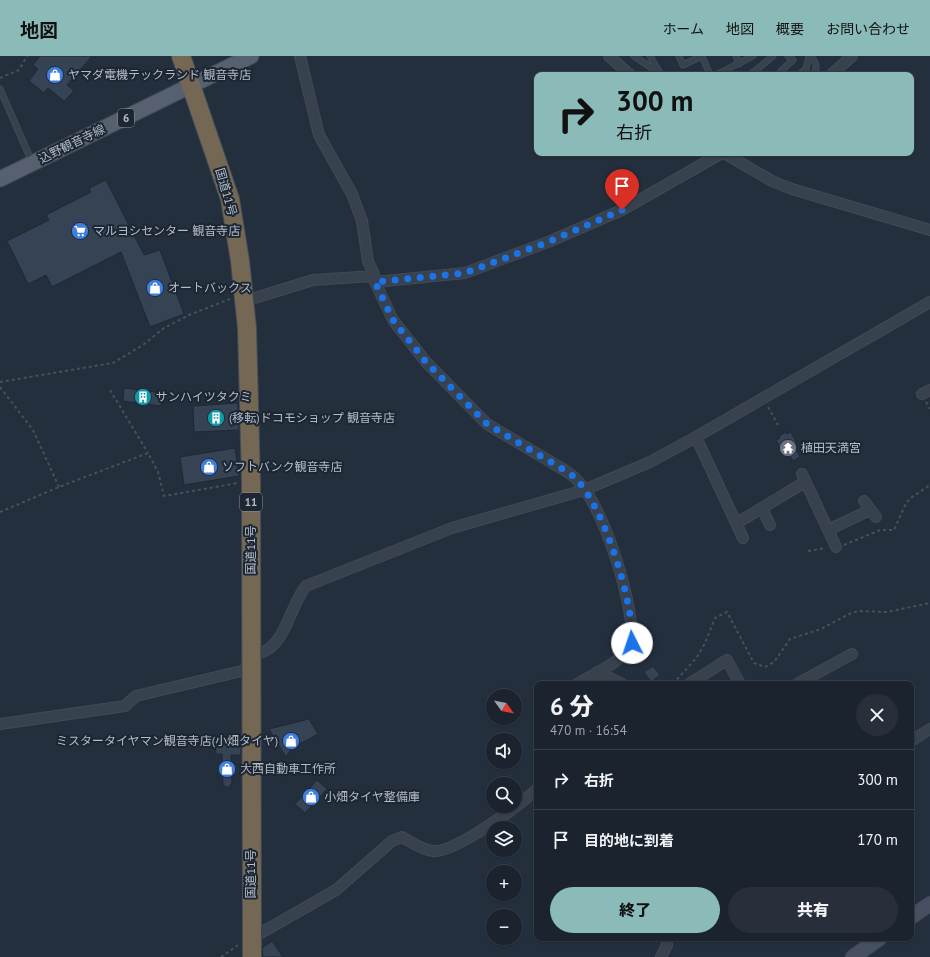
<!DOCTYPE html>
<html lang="ja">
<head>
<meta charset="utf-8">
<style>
	body { margin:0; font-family:"PT Sans","Noto Sans JP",sans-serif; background:#282f3a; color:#f1f3f6; height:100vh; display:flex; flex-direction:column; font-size:15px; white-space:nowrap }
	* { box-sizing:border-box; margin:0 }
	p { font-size:13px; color:#a0a4aa }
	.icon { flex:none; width:22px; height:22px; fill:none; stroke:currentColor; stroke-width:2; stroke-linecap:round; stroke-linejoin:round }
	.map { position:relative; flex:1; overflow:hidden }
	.details { position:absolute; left:534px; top:625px; width:380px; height:260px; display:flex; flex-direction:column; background:#1b232e; border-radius:8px; box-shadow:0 1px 3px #0004,0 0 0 1px #39404a }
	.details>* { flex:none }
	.banner { position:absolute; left:534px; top:16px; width:380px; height:84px; border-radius:8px; box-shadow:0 1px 3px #0004,0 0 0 1px #39404a; background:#8bbbb9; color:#111; overflow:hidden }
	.needle { width:26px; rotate:123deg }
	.controls { position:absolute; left:486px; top:633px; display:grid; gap:8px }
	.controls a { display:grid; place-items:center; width:36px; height:36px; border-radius:50%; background:#1b232e; box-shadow:0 1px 3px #0004,0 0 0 1px #39404a; font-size:20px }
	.pin { position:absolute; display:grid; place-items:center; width:34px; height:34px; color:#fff; margin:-41px -17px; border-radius:50% 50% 50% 0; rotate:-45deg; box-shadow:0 0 4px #0007 }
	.pin .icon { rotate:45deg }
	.me { position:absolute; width:44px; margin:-22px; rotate:356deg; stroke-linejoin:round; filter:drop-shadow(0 0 3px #0008) }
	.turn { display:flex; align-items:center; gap:14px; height:84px; padding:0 16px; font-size:18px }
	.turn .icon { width:52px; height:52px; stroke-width:2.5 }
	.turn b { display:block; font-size:28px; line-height:34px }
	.round { display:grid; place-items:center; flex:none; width:42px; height:42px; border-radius:21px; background:#282f3a }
	.overview { display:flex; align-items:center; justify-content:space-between; height:68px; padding:0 16px }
	h1 { font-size:24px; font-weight:800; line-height:30px }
	.action { display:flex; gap:8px; margin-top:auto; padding:8px 16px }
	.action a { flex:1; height:46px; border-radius:24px; background:#8bbbb9; color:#111; font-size:16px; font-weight:800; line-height:46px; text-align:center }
	.action a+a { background:#282f3a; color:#f1f3f6 }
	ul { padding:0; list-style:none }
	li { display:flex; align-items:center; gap:12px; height:60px; padding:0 16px; border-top:1px solid #39404a }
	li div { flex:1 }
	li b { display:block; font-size:15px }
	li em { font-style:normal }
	header { display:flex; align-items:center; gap:24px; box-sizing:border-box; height:56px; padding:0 20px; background:#8bbbb9; color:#111 }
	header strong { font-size:19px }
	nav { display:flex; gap:22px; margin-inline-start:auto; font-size:14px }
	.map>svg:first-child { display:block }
	.building { fill:#364354; stroke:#1f2835 }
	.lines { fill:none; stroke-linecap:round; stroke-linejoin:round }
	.lane-casing { stroke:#414a57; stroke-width:7 }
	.street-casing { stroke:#414a57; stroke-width:12 }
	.secondary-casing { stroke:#414a57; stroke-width:16 }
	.primary-casing { stroke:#414a57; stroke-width:17 }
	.highway-casing { stroke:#434c59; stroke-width:20 }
	.path { stroke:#3f5557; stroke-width:2; stroke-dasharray:3 3; stroke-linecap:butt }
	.lane { stroke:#38414e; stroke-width:5 }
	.street { stroke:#38414e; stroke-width:10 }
	.secondary { stroke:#465061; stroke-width:14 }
	.primary { stroke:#56606e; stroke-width:15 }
	.highway { stroke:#746855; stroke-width:18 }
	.route { stroke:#1a73e8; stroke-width:7; stroke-dasharray:0 12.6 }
	.labels { text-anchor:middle; stroke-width:4; stroke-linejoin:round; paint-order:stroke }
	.shield { fill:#1d2633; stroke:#878f9c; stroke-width:1 }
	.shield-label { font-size:11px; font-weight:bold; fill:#b4bcc9 }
	.poi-label { font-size:12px; fill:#b4bcc9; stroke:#1d2633; text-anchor:start }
	.street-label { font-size:12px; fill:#b4bcc9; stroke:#1d2633 }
</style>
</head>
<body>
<header>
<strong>地図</strong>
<nav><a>ホーム</a><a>地図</a><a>概要</a><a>お問い合わせ</a></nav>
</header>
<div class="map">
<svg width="930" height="901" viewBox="0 0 930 901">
	<rect width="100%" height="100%" fill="#242f3e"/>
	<path class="building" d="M40,0h52l-25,29 7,6 -10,10 -16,-13 -4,5 -15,-12 9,-12 -5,-4z
		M106,124l38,75 16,-5 24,64 -34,13 -29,-75 -69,35 -6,-12 -18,9 -21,-43 42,-21 -3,-5 45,-23 -2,-4z
		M124,332l39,5 -2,13 -38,-5z
		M238,347l1,27 -45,2 -1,-26z
		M786,376l1,2 4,-2 6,12 -3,2 6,11 -7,4 -7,-11 -3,2 -7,-12 4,-2 -1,-2z
		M235,392l4,28 -55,9 -4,-28z
		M653,610l7,9 -9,7 -7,-10z
		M309,663l9,15 -26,14 -6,9 -17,-28z
		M241,680v19h-10l1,28 -4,5 -5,-3 -1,-31h-6l-1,-9z
		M317,724l10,9 -22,24 -10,-9z
		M272,885l11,16h-20l-1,-9z"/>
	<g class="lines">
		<defs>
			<path id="lane" d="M634,0l24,16
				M650,0l11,19
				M679,0l4,9 19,-9
				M702,0l8,19
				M736,0l3,8
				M811,0c5,7 7,11 3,19
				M716,19l37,-19
				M750,19l23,-19
				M785,19l-4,-4 12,-11 -5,-4
				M799,19l7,-6 3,-13
				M0,33l32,73"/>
			<path id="street" d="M300,0l19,79 33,59 10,27 6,40 5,11 2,10 18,38 33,42 61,62 79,47c4,3 9,6 12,10 27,30 56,122 54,162 -6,17 -40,32 -55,41
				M609,0l21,19
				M831,19l21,-19
				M724,97l48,28 20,8 138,41
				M375,226l90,-9 83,-31 74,-32 100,-57
				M245,245l68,-21 61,-4
				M922,338l8,-4
				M696,381l47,101
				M802,418l34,73
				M864,445l12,16
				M762,452l8,17
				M737,467l68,-41
				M828,474l42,-20
				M250,599c5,-1 11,-2 15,-4 21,-10 26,-47 41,-65l146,-58 132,-38 66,-28 46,-25 234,-135
				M597,616l25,12
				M689,628l38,-24 13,24
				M797,628l55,-30
				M0,668l125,-18 11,-10 114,-27
				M911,685l19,-12
				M252,882l84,-48 56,-49 10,-4c9,5 20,13 31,14 22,2 87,-46 104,-62
				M661,901l6,-12v-7"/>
			<path id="secondary" d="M911,861l19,-13
				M853,901l27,-19"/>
			<path id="primary" d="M0,123l251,-123"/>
			<path id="highway" d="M181,0l49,143 10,62 7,67 4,153 1,476"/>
		</defs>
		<use href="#lane" class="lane-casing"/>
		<use href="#street" class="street-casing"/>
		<use href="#secondary" class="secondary-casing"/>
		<use href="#primary" class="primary-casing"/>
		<use href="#highway" class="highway-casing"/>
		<path class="path" d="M0,22l19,-8 8,-14
			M0,326l113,-19 30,-18 21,-17 25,-13 41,-16
			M0,331l33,43 26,57
			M110,334l38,63
			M926,346l4,7
			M768,351l10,18
			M0,456l59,-25 89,-34 10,19 6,24 74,-13
			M844,489l36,-15h14l12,-27 6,-6 18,-12
			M808,495l18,-3
			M673,628l24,-27 8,-14 10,-25 12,-6 27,51 11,4 9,-5 16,-23 31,-10 28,-15 9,-3 29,1 43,-9
			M221,901l17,-12"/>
		<use href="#lane" class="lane"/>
		<use href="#street" class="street"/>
		<use href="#secondary" class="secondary"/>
		<use href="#primary" class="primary"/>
		<use href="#highway" class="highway"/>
	</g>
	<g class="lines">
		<path class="route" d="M622,154l-74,32 -83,31 -90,9 18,38 33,42 61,62 79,47c4,3 9,6 12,10 27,30 56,122 54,162"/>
	</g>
	<defs>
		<symbol id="shop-disc" viewBox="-11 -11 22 22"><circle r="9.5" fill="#3f7fe0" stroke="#1d2633"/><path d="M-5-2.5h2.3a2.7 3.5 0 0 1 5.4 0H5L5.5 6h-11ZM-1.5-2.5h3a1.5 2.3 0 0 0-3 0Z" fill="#fff"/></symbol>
		<symbol id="supermarket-disc" viewBox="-11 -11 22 22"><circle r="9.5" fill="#3f7fe0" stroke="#1d2633"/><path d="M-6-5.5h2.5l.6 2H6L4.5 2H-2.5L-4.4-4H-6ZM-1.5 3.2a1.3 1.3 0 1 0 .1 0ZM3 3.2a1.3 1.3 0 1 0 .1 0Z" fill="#fff"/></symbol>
		<symbol id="building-disc" viewBox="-11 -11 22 22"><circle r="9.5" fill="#0f9aa8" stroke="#1d2633"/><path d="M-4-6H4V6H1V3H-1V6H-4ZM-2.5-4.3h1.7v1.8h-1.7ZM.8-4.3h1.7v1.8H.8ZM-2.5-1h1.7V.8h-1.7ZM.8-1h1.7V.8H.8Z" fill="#fff"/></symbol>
		<symbol id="temple-disc" viewBox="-11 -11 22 22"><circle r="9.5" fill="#6b7280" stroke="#1d2633"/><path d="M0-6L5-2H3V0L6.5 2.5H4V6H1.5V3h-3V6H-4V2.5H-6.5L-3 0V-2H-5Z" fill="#fff"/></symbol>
	</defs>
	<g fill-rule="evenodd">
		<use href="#shop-disc" x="45" y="9" width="20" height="20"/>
		<use href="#supermarket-disc" x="70" y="165" width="20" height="20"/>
		<use href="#shop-disc" x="145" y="222" width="20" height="20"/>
		<use href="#building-disc" x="133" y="331" width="20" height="20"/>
		<use href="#building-disc" x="206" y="352" width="20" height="20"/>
		<use href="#temple-disc" x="778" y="382" width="20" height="20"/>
		<use href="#shop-disc" x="199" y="401" width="20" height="20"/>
		<use href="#shop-disc" x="281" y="675" width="20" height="20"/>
		<use href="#shop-disc" x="217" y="703" width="20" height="20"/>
		<use href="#shop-disc" x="301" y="731" width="20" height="20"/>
	</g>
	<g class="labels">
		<g class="shield">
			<rect x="118" y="53" width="16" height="18" rx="3"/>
			<rect x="240" y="437" width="22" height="18" rx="3"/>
		</g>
		<g class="shield-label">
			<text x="126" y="66">6</text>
			<text x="251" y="450">11</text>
		</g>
		<g class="poi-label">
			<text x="68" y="23">ヤマダ電機テックランド 観音寺店</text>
			<text x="93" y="179">マルヨシセンター 観音寺店</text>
			<text x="168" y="236">オートバックス</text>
			<text x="156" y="345">サンハイツタクミ</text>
			<text x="229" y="366">(移転)ドコモショップ 観音寺店</text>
			<text x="801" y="396">植田天満宮</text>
			<text x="222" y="415">ソフトバンク観音寺店</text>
			<text x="278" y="689" text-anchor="end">ミスタータイヤマン観音寺店(小畑タイヤ)</text>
			<text x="240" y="717">大西自動車工作所</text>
			<text x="324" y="745">小畑タイヤ整備庫</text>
		</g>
		<g class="street-label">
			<text transform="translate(72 88) rotate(-26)" y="4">込野観音寺線</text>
			<text transform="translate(226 136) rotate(74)" y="4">国道11号</text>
			<text transform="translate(251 494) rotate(-90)" y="4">国道11号</text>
			<text transform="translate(251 818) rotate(-90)" y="4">国道11号</text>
		</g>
	</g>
</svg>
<div class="controls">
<a><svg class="needle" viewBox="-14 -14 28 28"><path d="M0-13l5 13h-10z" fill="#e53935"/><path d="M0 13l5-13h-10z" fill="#a0a4aa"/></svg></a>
<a><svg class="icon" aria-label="sound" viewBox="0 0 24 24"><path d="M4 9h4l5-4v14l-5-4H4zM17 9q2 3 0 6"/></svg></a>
<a><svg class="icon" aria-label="search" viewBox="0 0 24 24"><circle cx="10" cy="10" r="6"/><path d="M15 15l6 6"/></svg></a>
<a><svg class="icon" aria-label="layers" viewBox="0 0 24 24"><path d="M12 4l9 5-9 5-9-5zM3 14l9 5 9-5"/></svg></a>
<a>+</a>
<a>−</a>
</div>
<div class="pin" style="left:622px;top:154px;background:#d93025"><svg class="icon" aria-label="arrive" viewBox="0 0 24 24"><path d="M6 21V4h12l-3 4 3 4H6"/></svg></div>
<svg class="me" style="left:632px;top:587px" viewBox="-20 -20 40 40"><circle r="19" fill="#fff"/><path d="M0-13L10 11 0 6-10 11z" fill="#1a73e8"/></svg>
<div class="banner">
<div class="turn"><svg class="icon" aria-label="right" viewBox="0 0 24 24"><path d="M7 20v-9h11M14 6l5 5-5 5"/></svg><div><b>300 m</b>右折</div></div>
</div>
<section class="details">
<div class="overview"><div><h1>6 分</h1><p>470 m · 16:54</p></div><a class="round"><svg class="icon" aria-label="close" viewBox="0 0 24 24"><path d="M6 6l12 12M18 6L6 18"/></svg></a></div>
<ul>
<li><svg class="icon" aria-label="right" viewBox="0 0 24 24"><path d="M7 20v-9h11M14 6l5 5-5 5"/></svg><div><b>右折</b></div><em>300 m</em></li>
<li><svg class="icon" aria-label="arrive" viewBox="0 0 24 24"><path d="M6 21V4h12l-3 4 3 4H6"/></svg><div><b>目的地に到着</b></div><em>170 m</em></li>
</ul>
<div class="action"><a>終了</a><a>共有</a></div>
</section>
</div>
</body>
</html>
